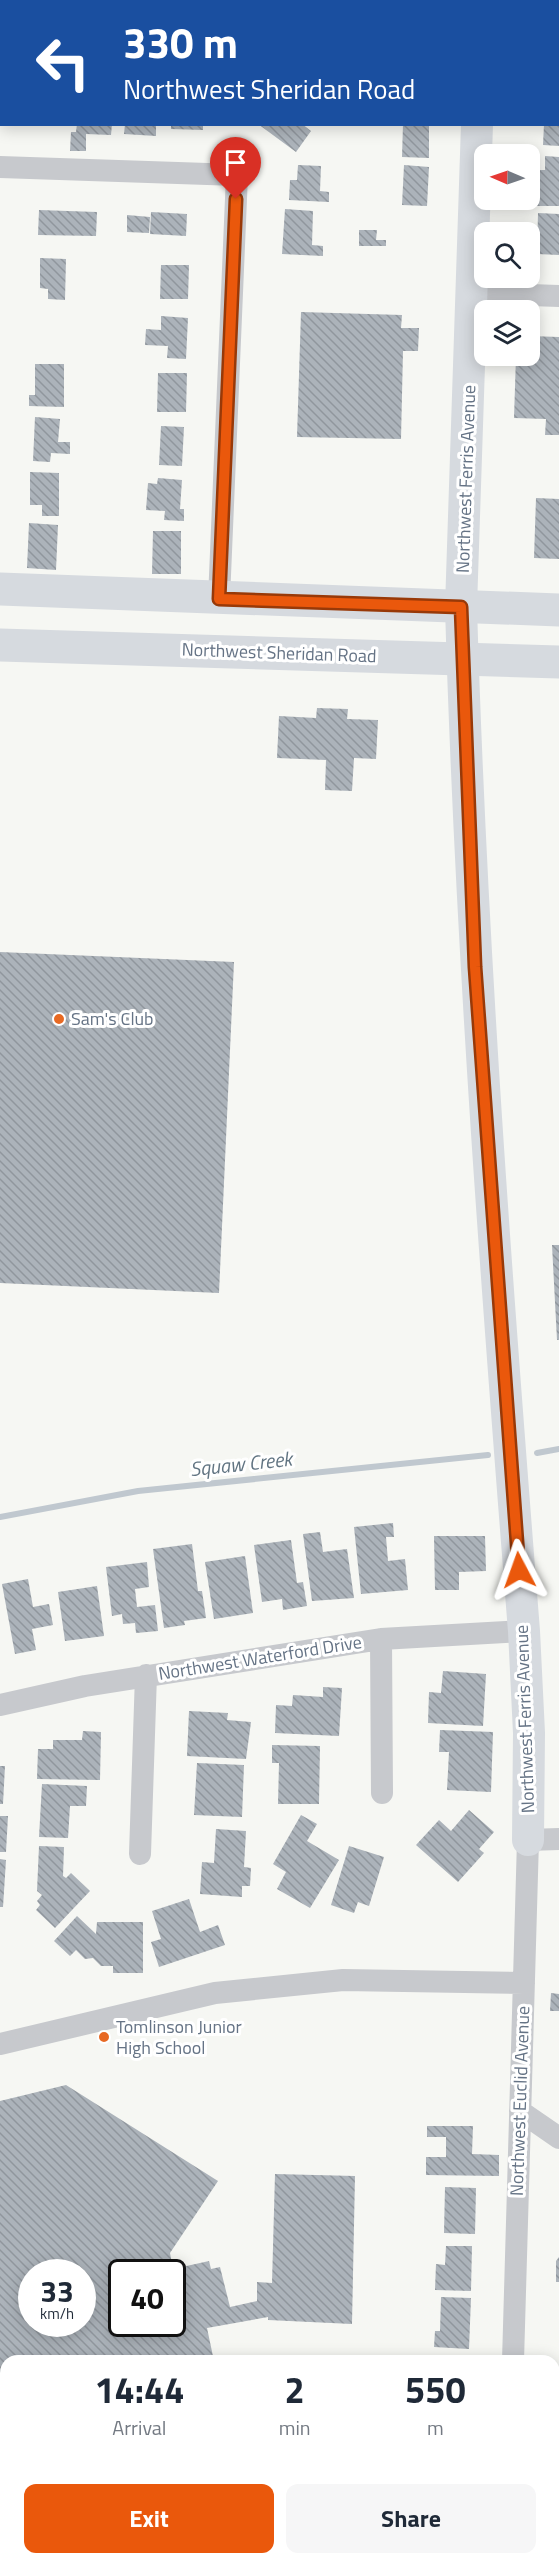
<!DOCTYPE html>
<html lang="en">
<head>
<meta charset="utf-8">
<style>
	body { margin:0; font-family:"Titillium Web",sans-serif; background:#f6f6f7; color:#1f2937; height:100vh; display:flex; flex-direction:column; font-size:22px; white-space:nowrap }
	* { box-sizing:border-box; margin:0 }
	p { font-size:20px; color:#747a83 }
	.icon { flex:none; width:33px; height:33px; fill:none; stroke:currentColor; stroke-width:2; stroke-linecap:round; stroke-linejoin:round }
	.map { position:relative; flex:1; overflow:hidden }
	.drawer { position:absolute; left:0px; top:2355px; width:560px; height:210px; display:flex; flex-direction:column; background:#fff; border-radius:18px 18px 0 0; box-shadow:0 3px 15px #0003 }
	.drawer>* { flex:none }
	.top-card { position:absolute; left:0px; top:0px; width:560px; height:126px; box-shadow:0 3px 15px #0003; background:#1a4fa0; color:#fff; overflow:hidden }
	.needle { width:39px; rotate:272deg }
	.buttons { position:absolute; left:474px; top:144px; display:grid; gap:12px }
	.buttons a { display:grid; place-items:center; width:66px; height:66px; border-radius:12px; background:#fff; box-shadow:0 3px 15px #0003; font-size:30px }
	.speed { position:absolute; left:18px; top:2259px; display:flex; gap:12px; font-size:30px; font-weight:700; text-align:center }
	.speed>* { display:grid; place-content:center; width:78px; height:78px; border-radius:50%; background:#fff; box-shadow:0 3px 15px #0003; line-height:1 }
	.speed small { font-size:15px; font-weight:400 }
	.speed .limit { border:3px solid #111; border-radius:9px; background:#fff; color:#111 }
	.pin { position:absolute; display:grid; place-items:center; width:51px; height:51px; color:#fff; margin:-62px -26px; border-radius:50% 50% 50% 0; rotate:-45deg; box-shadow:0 0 6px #0007 }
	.pin .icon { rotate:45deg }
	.me { position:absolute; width:66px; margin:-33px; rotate:356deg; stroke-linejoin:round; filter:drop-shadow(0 0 4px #0008) }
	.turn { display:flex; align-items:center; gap:21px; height:126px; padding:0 24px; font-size:27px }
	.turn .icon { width:78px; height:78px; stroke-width:2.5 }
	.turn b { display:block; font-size:42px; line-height:51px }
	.eta { display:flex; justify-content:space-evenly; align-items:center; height:102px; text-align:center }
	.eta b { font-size:36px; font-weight:700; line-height:42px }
	.button { display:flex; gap:12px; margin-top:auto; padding:12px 24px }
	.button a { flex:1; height:69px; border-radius:12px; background:#ea580c; color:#fff; font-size:24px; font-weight:700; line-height:69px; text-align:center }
	.button a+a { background:#f6f6f7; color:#1f2937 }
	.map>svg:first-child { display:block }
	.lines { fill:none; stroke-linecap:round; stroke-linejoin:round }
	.stream { stroke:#c0c8cf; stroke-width:6 }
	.building { fill:url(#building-back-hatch); fill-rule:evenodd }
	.street { stroke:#c7c9cd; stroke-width:22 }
	.secondary { stroke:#d6dadf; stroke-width:32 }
	.primary { stroke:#d6dadf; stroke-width:33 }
	.route-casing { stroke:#983908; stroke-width:15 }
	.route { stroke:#ea580c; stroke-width:10 }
	.poi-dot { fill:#e76923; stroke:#fff; stroke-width:2 }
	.labels { text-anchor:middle; stroke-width:6; stroke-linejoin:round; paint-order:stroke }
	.street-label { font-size:18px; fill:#657385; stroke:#fff }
	.poi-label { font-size:18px; fill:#657385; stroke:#fff; text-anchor:start }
	.water-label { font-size:20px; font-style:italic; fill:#617482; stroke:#fff }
</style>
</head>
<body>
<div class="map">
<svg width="559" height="2565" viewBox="0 0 559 2565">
	<defs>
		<pattern id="building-back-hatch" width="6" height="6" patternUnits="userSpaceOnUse" patternTransform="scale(1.5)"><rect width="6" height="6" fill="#acb3ba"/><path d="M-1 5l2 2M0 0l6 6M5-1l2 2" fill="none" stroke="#90969d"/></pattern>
	</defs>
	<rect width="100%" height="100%" fill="#f6f7f3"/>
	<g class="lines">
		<path class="stream" d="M537,1453l22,-4
			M0,1517l138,-26 350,-36"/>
	</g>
	<path class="building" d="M77,124h35l-1,11 -25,-1v17h-16l1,-19h5z
		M125,124h31v12l-32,-2z
		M171,124h32v6l-32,-1z
		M258,124h44l9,7 -15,21z
		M403,124h26v34l-27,-1z
		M544,124h15v22l-16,-1z
		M545,156l14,1v49h-22l1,-36h7z
		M298,165l23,1 -1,25 9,1v10l-40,-2 1,-20h7z
		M404,165l25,2 -2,39 -25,-1z
		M285,209l28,2 -1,34 11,1v10l-41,-2z
		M39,210l58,2 -1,24 -58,-1z
		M151,212l36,2 -1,22 -36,-2z
		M538,213l21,1v41l-22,-1z
		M127,215l23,2 -1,16 -22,-1z
		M359,230h18l-1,10h10v6h-27z
		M40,258l26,1 -1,41 -17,-1v-10l-8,-1z
		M161,265h28l-1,34h-28z
		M301,312l101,3 -1,13h18l-1,23h-15l-2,88 -104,-2z
		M161,316l27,2 -2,41 -19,-1 1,-12 -23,-1 1,-16 15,1z
		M530,336l29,1v98h-14l1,-16 -32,-1 2,-62h14z
		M35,364h29v43l-35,-1v-11h6z
		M158,373h29l-1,39h-29z
		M35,417l25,2 -2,23h12v12l-19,-1 -1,9 -17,-1z
		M161,426l23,1 -2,39 -23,-1z
		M30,472l29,1v43h-17v-11h-12z
		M158,478l24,2 -2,29h4v12l-20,-1 1,-9 -19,-1 2,-27 9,1z
		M536,498l23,1v60l-25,-1z
		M29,523l29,2 -2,45 -29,-2z
		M153,531h28v43h-29z
		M317,708l31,1 -1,10 31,1 -2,39 -22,-1 -2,33 -27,-1 1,-30 -49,-2 2,-42 37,2z
		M0,952l234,10 -15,331 -219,-10z
		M552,1245h7v95h-2z
		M393,1523l1,14h-8l2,24 17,-2 3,31 -47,4 -7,-67z
		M320,1532l3,20 24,-3 7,49 -42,3 -9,-67z
		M434,1536h51l1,35 -27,1v18h-24z
		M291,1540l6,43 6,-1 4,24 -24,4 -1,-11 -20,3 -8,-57z
		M192,1544l6,47h4l4,27 -22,3 1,4 -21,3 -11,-79z
		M245,1556l8,57 -39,6 -9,-57z
		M147,1562l2,25 -14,2 2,18 18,-2 3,26 -22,2 -1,-10 -12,1 -1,-10 -10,2 -6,-49z
		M28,1579l5,28 16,-3 4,21 -21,4 4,21 -21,4 -13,-70z
		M97,1586l7,50 -39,5 -7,-49z
		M443,1671l43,3 -3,52 -55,-3 1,-31 12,1z
		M323,1687l19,1 -3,48 -64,-3 1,-28 16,1 1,-11 30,2z
		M189,1711l39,2 -1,7 24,2 -5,37 -59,-3z
		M440,1730l53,2 -2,60 -44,-2 2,-38h-10z
		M83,1731l18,1 -1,48 -63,-1 1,-30h15v-9h29z
		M272,1745l48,1 -1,58h-41l1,-41h-7z
		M197,1763l47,2 -2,52 -48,-2z
		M0,1766h5l-2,38h-3z
		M42,1784l45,2 -1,20h-16l-2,32 -29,-1z
		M469,1810l25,22 -15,17 5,4 -26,29 -42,-37 23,-25 12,11z
		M301,1815l16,9 -10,17 32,19 -29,48 -33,-19 9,-17 -13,-8z
		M0,1816h8l-2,36h-6z
		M216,1829l30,2 -2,36 7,1 -1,18h-8v11l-42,-3 2,-32 12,1z
		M39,1846l25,1 -1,29 3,2 5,-5 19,18 -35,37 -19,-18 4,-5 -3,-4 5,-6 -5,-4z
		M349,1846l35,11 -15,49 -11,-4 -4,11 -23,-8z
		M0,1859l6,1 -3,47h-3z
		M189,1899l11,33 18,-7 7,20 -66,22 -8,-25 10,-3 -9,-28z
		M77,1916l19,18 1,-12h46v51h-30v-7h-12l-8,-8 -8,1 -9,-9 -6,6 -16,-15z
		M551,1993l8,1v17h-9z
		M66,2085l152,96 -48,72 3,16 36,-8 2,8 9,-2 10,40 27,-6v-19l15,1 3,-109 80,2 -3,148 -84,-4v-3l-61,11 7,33h-208v29l-3,-1 -3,4v-292zM32,2272h50v52h-50zM122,2272h50v52h-50z
		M427,2126h46l-1,28 27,1v21l-73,-1v-18h20v-20h-19z
		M445,2187l31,1 -1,46 -31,-1z
		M446,2246h26l-1,45 -36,-1 1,-26 9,1z
		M559,2257v25h-3v-21z
		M441,2297l30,1 -2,51 -35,-2 1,-16h5z
		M437,2357l34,2v2h-34z
		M554,2371h5v43h-5z
		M557,2433h2v77h-5z
		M433,2559h30v6h-31z"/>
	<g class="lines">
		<path class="street" d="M0,27h2
			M0,167l237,8 -18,424
			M472,293l87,3
			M381,1639l1,154
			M0,1705l85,-19 296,-47 143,-8
			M140,1854l6,-179
			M0,2044l215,-51 128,-13 181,3
			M520,2111l39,27
			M513,2361l15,-521 31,-1
			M554,2534h5
			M504,2565v-6"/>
		<path class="secondary" d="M481,2v-2
			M477,124l-16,483c10,342 36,683 63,1024l5,102 -1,107"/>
		<path class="primary" d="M0,589l559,21
			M0,645l559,17"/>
	</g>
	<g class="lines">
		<defs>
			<path id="route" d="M236,199l-17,400 242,8 14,360 44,603"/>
		</defs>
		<use href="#route" class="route-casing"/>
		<use href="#route" class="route"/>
	</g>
	<g class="poi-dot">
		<circle cx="59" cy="1019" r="6"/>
		<circle cx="104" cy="2037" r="6"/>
	</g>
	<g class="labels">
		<g class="street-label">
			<text transform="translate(466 479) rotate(-88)" y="6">Northwest Ferris Avenue</text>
			<text transform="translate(279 653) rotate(2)" y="6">Northwest Sheridan Road</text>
			<text transform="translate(260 1658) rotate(-9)" y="6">Northwest Waterford Drive</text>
			<text transform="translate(525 1719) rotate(-92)" y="6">Northwest Ferris Avenue</text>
			<text transform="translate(520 2101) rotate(-88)" y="6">Northwest Euclid Avenue</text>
		</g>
		<g class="poi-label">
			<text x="71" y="1025">Sam's Club</text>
			<text x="116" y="2033">Tomlinson Junior<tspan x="116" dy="21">High School</tspan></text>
		</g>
		<g class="water-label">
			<text transform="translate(241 1464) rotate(-6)" y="7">Squaw Creek</text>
		</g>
	</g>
</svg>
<div class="buttons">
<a><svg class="needle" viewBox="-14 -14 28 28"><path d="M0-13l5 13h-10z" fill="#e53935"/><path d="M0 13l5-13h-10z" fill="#747a83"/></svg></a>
<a><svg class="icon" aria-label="search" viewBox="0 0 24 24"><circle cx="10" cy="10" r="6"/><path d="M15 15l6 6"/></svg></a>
<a><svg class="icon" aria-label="layers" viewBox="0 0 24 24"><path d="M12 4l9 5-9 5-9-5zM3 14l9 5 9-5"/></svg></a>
</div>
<div class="speed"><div>33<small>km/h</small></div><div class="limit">40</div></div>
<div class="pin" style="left:236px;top:199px;background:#d93025"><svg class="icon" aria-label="arrive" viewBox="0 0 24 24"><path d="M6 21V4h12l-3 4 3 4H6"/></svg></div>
<svg class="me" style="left:519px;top:1570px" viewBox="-20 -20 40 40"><path d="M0-17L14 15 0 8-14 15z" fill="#ea580c" stroke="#fff" stroke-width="4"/></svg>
<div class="top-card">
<div class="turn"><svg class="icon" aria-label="left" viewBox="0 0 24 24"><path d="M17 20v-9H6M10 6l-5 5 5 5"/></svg><div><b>330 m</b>Northwest Sheridan Road</div></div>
</div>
<section class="drawer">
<div class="eta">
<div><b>14:44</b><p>Arrival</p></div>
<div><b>2</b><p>min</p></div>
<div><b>550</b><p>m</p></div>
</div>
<div class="button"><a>Exit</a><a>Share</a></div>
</section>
</div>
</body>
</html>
